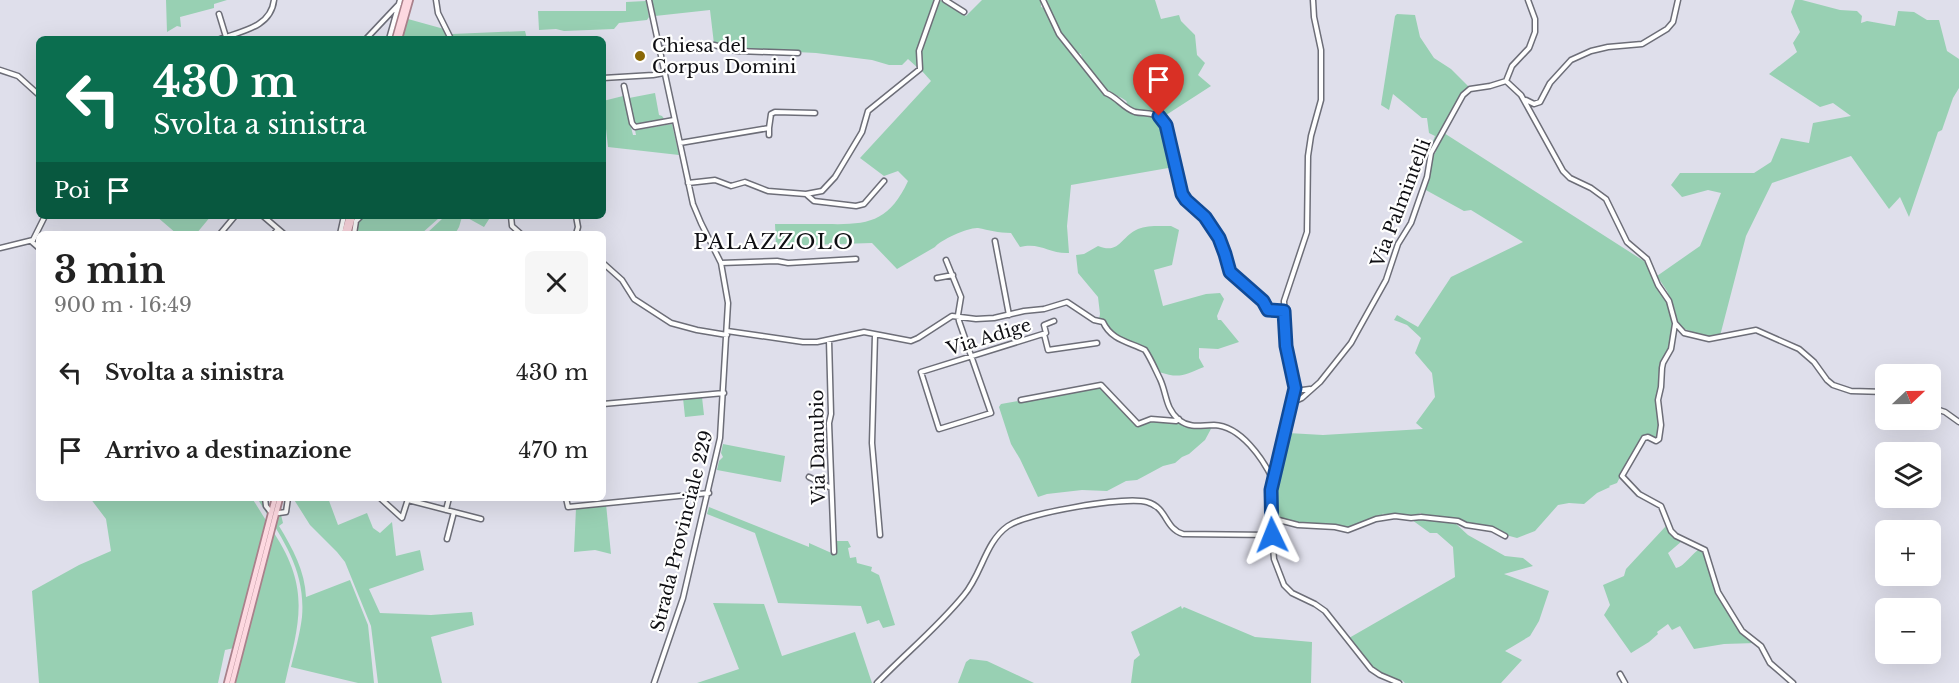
<!DOCTYPE html>
<html lang="it">
<head>
<meta charset="utf-8">
<style>
	body { margin:0; font-family:"Libre Baskerville",serif; background:#f6f6f6; color:#222; height:100vh; display:flex; flex-direction:column; font-size:22px; white-space:nowrap }
	* { box-sizing:border-box; margin:0 }
	p { font-size:20px; color:#767676 }
	.icon { flex:none; width:33px; height:33px; fill:none; stroke:currentColor; stroke-width:2; stroke-linecap:round; stroke-linejoin:round }
	.map { position:relative; flex:1; overflow:hidden }
	.side { position:absolute; left:36px; top:231px; width:570px; height:270px; display:flex; flex-direction:column; background:#fff; border-radius:9px; box-shadow:0 6px 24px #0002 }
	.side>* { flex:none }
	.guide { position:absolute; left:36px; top:36px; width:570px; height:183px; border-radius:9px; box-shadow:0 6px 24px #0002; background:#0b6e4f; color:#fff; overflow:hidden }
	.needle { width:39px; rotate:68deg }
	.buttons { position:absolute; left:1875px; top:364px; display:grid; gap:12px }
	.buttons a { display:grid; place-items:center; width:66px; height:66px; border-radius:9px; background:#fff; box-shadow:0 6px 24px #0002; font-size:30px }
	.pin { position:absolute; display:grid; place-items:center; width:51px; height:51px; color:#fff; margin:-62px -26px; border-radius:50% 50% 50% 0; rotate:-45deg; box-shadow:0 0 6px #0007 }
	.pin .icon { rotate:45deg }
	.me { position:absolute; width:66px; margin:-33px; rotate:358deg; stroke-linejoin:round; filter:drop-shadow(0 0 4px #0008) }
	.turn { display:flex; align-items:center; gap:21px; height:126px; padding:0 18px; font-size:27px }
	.turn .icon { width:78px; height:78px; stroke-width:2.5 }
	.turn b { display:block; font-size:42px; line-height:51px }
	.then { display:flex; align-items:center; height:57px; padding:0 18px; background:#0003; gap:12px; font-size:22px }
	.round { display:grid; place-items:center; flex:none; width:63px; height:63px; border-radius:9px; background:#f6f6f6 }
	.head { display:flex; align-items:center; justify-content:space-between; height:102px; padding:0 18px }
	h1 { font-size:36px; font-weight:700; line-height:45px }
	ul { padding:0; list-style:none }
	li { display:flex; align-items:center; gap:18px; height:78px; padding:0 18px }
	li div { flex:1 }
	li b { display:block; font-size:22px }
	li em { font-style:normal }
	.map>svg:first-child { display:block }
	.green { fill:#98d0b3 }
	.lines { fill:none; stroke-linecap:round; stroke-linejoin:round }
	.minor-casing { stroke:#6d6e78; stroke-width:7 }
	.major-casing { stroke:#a9818b; stroke-width:8 }
	.minor { stroke:#fff; stroke-width:4 }
	.major { stroke:#fdd8e0; stroke-width:4.5 }
	.route-casing { stroke:#114b97; stroke-width:15 }
	.route { stroke:#1a73e8; stroke-width:10 }
	.poi-dot { fill:#8a6807; stroke:#fff; stroke-width:2 }
	.labels { text-anchor:middle; stroke-width:4.5; stroke-linejoin:round; paint-order:stroke }
	.poi-label { font-size:18px; fill:#0f0f13; stroke:#fff; text-anchor:start }
	.street-label { font-size:18px; fill:#0f0f13; stroke:#fff }
	.quarter-label { font-size:21px; letter-spacing:1.5px; fill:#0f0f13; stroke:#fff }
</style>
</head>
<body>
<div class="map">
<svg width="1959" height="683" viewBox="0 0 1959 683">
	<rect width="100%" height="100%" fill="#dfdfeb"/>
	<path class="green" d="M166,0h61l-13,4v4l-34,9 1,10 -4,-1 -10,6z
		M651,0h284l-15,44 -1,25 -11,-10 -6,6h-13l-17,-5 -56,-7 -76,-4 -26,-5 -4,-34 -55,6z
		M940,0l26,16 16,-16h59v7l3,1 20,36 20,23 6,10 15,19 4,-1 14,13 9,5 29,5 13,49 -103,18 -4,41 2,27c-20,1 -28,-11 -49,-6l-9,-14c-13,0 -22,-3 -33,-5 -9,-1 -38,12 -43,19l-38,22 -25,-26 -96,3 -1,-22c17,0 35,0 52,0 41,1 62,-2 81,-43l-10,-10 -14,5 -24,-18 71,-77 -9,-10 -1,-20 16,-49z
		M1045,0h110l6,19 18,-4 2,6 14,14 2,20 8,8 -7,12 13,11 -48,31c-12,-7 -26,-5 -38,-12l2,-3c-4,-5 -12,-6 -17,-10h-3l-24,-30 -2,-8c-18,-5 -29,-38 -36,-54z
		M1795,0h7l38,10 17,1 5,5 -1,7 6,-2 28,5 3,-15 16,1 13,8h12l8,31 12,8v29l-6,10 -11,32 -4,2 -29,85 -9,-20 -11,12 -38,-53 -79,27 -26,53 -26,100 -8,1 -9,-1 -21,-8 -6,-10 -1,-8 -8,-19 -10,-15 43,-30 21,-53 -13,-3 -26,7 -11,-12 9,-12h74l17,-11 10,-24 28,5 4,-20 38,-7 -18,-13 -13,4 -51,-33 28,-22 -4,-9 7,-11 -9,-20z
		M646,1l3,16 -2,3 -28,3 -5,6 -50,2 -8,-2 -17,1 -1,-19h88v-9z
		M1397,14l18,1 5,22 14,21 17,11 18,18 -7,6 -28,50 -1,-2 2,-5 -6,-3 -2,-15h-5l-29,-24 -4,16 -8,-5 14,-89z
		M408,19l36,10 4,10h-46z
		M525,31l2,8h-74l-1,-5z
		M655,93l4,22 3,1 3,4 -28,4 -2,-1 -6,-25z
		M623,96l10,39h3l-1,-5 37,-6 7,31 -71,-8 -5,-46z
		M1444,133l203,130 13,31h2c10,15 14,37 8,54 -4,13 -10,15 -11,30 -1,20 2,40 -1,61h-3l-9,-5 -18,27 -11,22 -8,3 1,1 -13,6 -13,11 -15,-1 -11,2 -23,26 -18,7 -15,-4 -7,-5 -64,-12 -9,-2 -1,-2 -8,3 -14,-2 -15,2 -1,-3 -1,3 -36,12 -7,-2 -40,-2 -25,-6 -1,-16 4,-2 -1,-2 -3,1 1,-13h2l-1,-4 13,-49 35,2 100,-6 -7,-6 19,-26 -3,-24 -17,-20 6,-15 -14,-13 -13,-5 3,-5 21,12 33,-50 72,-35 -52,-32 -7,1 -40,-22 10,-35 2,-2 -1,-2z
		M156,216h55l-15,18h-19z
		M363,216h75l1,2 -18,16h-66l2,-12z
		M442,216h49l-7,11 -20,-11 -2,1 -3,10 -4,7h-29l17,-16z
		M1171,226l8,4 -7,35 -18,5 9,36 43,-12 14,-1 4,6 -7,17 1,4h3l18,22 -21,7 -19,-1v10l5,9c-20,8 -24,12 -45,5l-12,-22 -28,-11 -20,-20 1,-5 -2,-17 -20,-24 -2,-18 8,-1 14,-8c22,9 23,-10 40,-17 9,-4 23,-3 33,-3z
		M1100,387l36,38 16,-4 28,1 11,6 21,-1 -7,13 -16,14 -7,3 -7,6 -12,3 -26,14 -11,1 -19,10 -25,-1 -35,4 -9,3 -18,-38 -9,-15 -12,-37 2,-3z
		M702,397l2,18 -19,2 -2,-19z
		M723,444l62,12 -4,26 -64,-12 2,-9 4,-4 -2,-4z
		M90,498h162l15,24 -33,126 -9,2 -7,33h-179l-7,-92 47,-26 32,-14 -5,-32z
		M257,498h7l-1,4 7,10 -1,4 8,2 4,-3 2,8 -4,3c14,23 26,45 27,71l44,-17 18,45 6,58h-16l-67,-16c4,-16 9,-33 11,-50 4,-48 -21,-80 -45,-119z
		M293,498h35l10,27 29,-12 6,15 7,5 12,-11 4,34 24,-6 4,20 -55,19 11,24 51,2 41,-3 2,13 -43,12 11,46h-64l-7,-57 -26,-64 -8,-10 -27,-27z
		M606,504l5,50 -16,-4 -21,2 2,-44z
		M709,507l100,40v-4l27,12v-14h12l3,6 -3,1 2,10 6,-1 1,6 15,4 -1,4 8,4 16,50 -12,3 -4,-8 -12,4 -6,-18 -83,-3 -23,-70 -48,-19z
		M1422,518l33,5 13,12 37,21 18,2 10,8 -29,8 45,17 -10,30 -9,15 -25,15 17,9 -21,23h-96l-3,-3 -2,1 -20,-8 -8,-6 -23,-29 106,-61 -2,-30 -16,-14h-7l-18,-13z
		M1666,526l9,11 7,4 -14,12 8,15c8,-1 16,-15 25,-20l3,2c11,37 22,68 52,93l-32,1 -30,5 -14,-23 -8,4 -4,-6 -11,8 1,2 -9,8 -18,11 -27,-38 6,-10 -7,-20 21,-9 2,-7z
		M274,533c37,57 25,89 11,150h-50z
		M713,603l51,1 18,52 73,-24 17,51h-175l42,-14z
		M1181,606l1,3 2,-2 71,30 57,5 -1,41h-180l3,-23 6,-5 -9,-23z
		M970,659l17,2 47,22h-76l8,-21z"/>
	<g class="lines">
		<defs>
			<path id="minor" d="M436,0l2,13 13,26
				M649,0l44,204 8,19 20,40 7,40 -8,135 -37,160 -29,85
				M945,0l19,12
				M1043,0l16,34 47,59c11,4 17,15 29,19 9,2 20,0 28,7l19,75 4,6 19,17 14,21 6,16 5,18 33,29 5,9 16,1
				M1313,0l1,17 7,33v50l-10,36 -3,20 -1,76 -23,69 2,45 9,42 -24,102 1,45 2,24 10,26 8,8 23,11 10,7 46,58 9,6 19,8
				M219,14l7,23
				M220,39c22,-8 51,-12 54,-39
				M366,39l33,-35
				M389,39l11,-39
				M659,49l55,-4 23,6 61,2
				M0,70l18,6 21,19
				M603,78l50,-3 11,-2
				M1506,81l6,-15 17,-18 6,-16v-13l-7,-19
				M624,86l8,37 3,4 39,-7
				M1526,100l8,4 6,-2 10,-19 21,-23 20,-9 17,-4 34,-3 25,-15 6,-7 5,-22
				M769,135v-7
				M680,143l89,-15 2,-14 4,-2 40,1
				M688,183l27,-3 16,6 14,-4 23,9 38,3 8,7 42,5 8,-2 20,-23
				M806,194l16,-3 13,-14 27,-45 6,-21 52,-42 -1,-18 18,-51
				M263,216l21,18
				M511,216l1,10 9,8
				M576,216l2,11 -2,7
				M220,234l15,-18
				M274,234l4,-5
				M340,234l4,-18
				M354,234l2,-13 5,-5
				M31,241l8,7
				M995,241l14,74
				M0,248l33,-8 12,-24
				M946,260l15,37 -3,18 1,6 32,92 -52,16 -18,-57 125,-39 -2,-8 10,-4
				M603,263l19,17 12,19 37,24 26,7 30,5
				M721,263l56,-2 11,2 68,-4
				M937,278l16,-3
				M1675,324l-4,25 -8,14 -1,5 -1,19 -3,13 3,25 -2,14 -3,2 -8,-4 -4,1 -22,38 17,18 22,12 10,25 5,5 29,14 13,42 24,39 19,15 9,17 23,20
				M727,331l76,11h14l47,-10 47,9 7,-3 34,-22 24,3 18,-1 30,-7 20,-2 23,-7 27,18 9,2c8,18 26,20 42,28 6,9 10,19 15,29 7,15 5,29 19,41 12,9 22,5 35,5 27,1 49,34 59,55
				M1044,334l4,16 49,-7
				M875,335l-3,108 8,92
				M829,340l2,74 -2,9 5,129
				M1295,391l15,-2
				M1021,400l80,-15 37,39 13,-5 25,2 3,-2
				M1293,402l9,-4 18,-16 31,-39 6,-11 29,-52 12,-36 13,-21 16,-46 4,-24 32,-58 7,-6 20,-3 16,-5 15,14 42,76 7,7 21,10 15,11 21,43 20,17 11,26 11,16 6,22 9,10 25,6 47,-9 43,19 15,13 13,18 6,5 18,6 35,1
				M603,404l121,-11
				M1930,407l15,5 14,10
				M809,477l22,11
				M265,498l1,8 4,5
				M380,498l22,20 6,-19
				M566,498l2,9 141,-14
				M408,500l73,19
				M446,510l3,-12
				M279,513l7,-1 2,-14
				M1271,518l27,7 37,2 13,3 28,-11 19,-3 16,2 10,-1 37,4 8,4 26,4 13,7
				M447,539l7,-27
				M1620,674l5,9
				M877,683c29,-30 61,-56 87,-88 18,-21 21,-53 44,-69 19,-13 117,-30 139,-24 21,6 17,26 36,32l88,1"/>
			<path id="major" d="M395,39l11,-39
				M399,39l11,-39
				M344,234l5,-18
				M348,234l5,-18
				M227,683l48,-185
				M232,683l48,-185"/>
		</defs>
		<use href="#minor" class="minor-casing"/>
		<use href="#major" class="major-casing"/>
		<use href="#minor" class="minor"/>
		<use href="#major" class="major"/>
	</g>
	<g class="lines">
		<defs>
			<path id="route" d="M1159,116l7,9 16,69 4,6 19,17 14,21 6,16 5,18 33,29 5,9 16,1 2,35 9,42 -24,102 1,45"/>
		</defs>
		<use href="#route" class="route-casing"/>
		<use href="#route" class="route"/>
	</g>
	<circle class="poi-dot" cx="640" cy="56" r="6"/>
	<g class="labels">
		<g class="poi-label">
			<text x="652" y="52">Chiesa del<tspan x="652" dy="21">Corpus Domini</tspan></text>
		</g>
		<g class="street-label">
			<text transform="translate(1401 203) rotate(-69)" y="6">Via Palmintelli</text>
			<text transform="translate(989 337) rotate(-17)" y="6">Via Adige</text>
			<text transform="translate(818 447) rotate(-91)" y="6">Via Danubio</text>
			<text transform="translate(682 531) rotate(-76)" y="6">Strada Provinciale 229</text>
		</g>
		<g class="quarter-label">
			<text x="774" y="249">PALAZZOLO</text>
		</g>
	</g>
</svg>
<div class="buttons">
<a><svg class="needle" viewBox="-14 -14 28 28"><path d="M0-13l5 13h-10z" fill="#e53935"/><path d="M0 13l5-13h-10z" fill="#767676"/></svg></a>
<a><svg class="icon" aria-label="layers" viewBox="0 0 24 24"><path d="M12 4l9 5-9 5-9-5zM3 14l9 5 9-5"/></svg></a>
<a>+</a>
<a>−</a>
</div>
<div class="pin" style="left:1159px;top:116px;background:#d93025"><svg class="icon" aria-label="arrive" viewBox="0 0 24 24"><path d="M6 21V4h12l-3 4 3 4H6"/></svg></div>
<svg class="me" style="left:1272px;top:535px" viewBox="-20 -20 40 40"><path d="M0-17L14 15 0 8-14 15z" fill="#1a73e8" stroke="#fff" stroke-width="4"/></svg>
<div class="guide">
<div class="turn"><svg class="icon" aria-label="left" viewBox="0 0 24 24"><path d="M17 20v-9H6M10 6l-5 5 5 5"/></svg><div><b>430 m</b>Svolta a sinistra</div></div>
<div class="then">Poi<svg class="icon" aria-label="arrive" viewBox="0 0 24 24"><path d="M6 21V4h12l-3 4 3 4H6"/></svg></div>
</div>
<section class="side">
<div class="head"><div><h1>3 min</h1><p>900 m · 16:49</p></div><a class="round"><svg class="icon" aria-label="close" viewBox="0 0 24 24"><path d="M6 6l12 12M18 6L6 18"/></svg></a></div>
<ul>
<li><svg class="icon" aria-label="left" viewBox="0 0 24 24"><path d="M17 20v-9H6M10 6l-5 5 5 5"/></svg><div><b>Svolta a sinistra</b></div><em>430 m</em></li>
<li><svg class="icon" aria-label="arrive" viewBox="0 0 24 24"><path d="M6 21V4h12l-3 4 3 4H6"/></svg><div><b>Arrivo a destinazione</b></div><em>470 m</em></li>
</ul>
</section>
</div>
</body>
</html>
